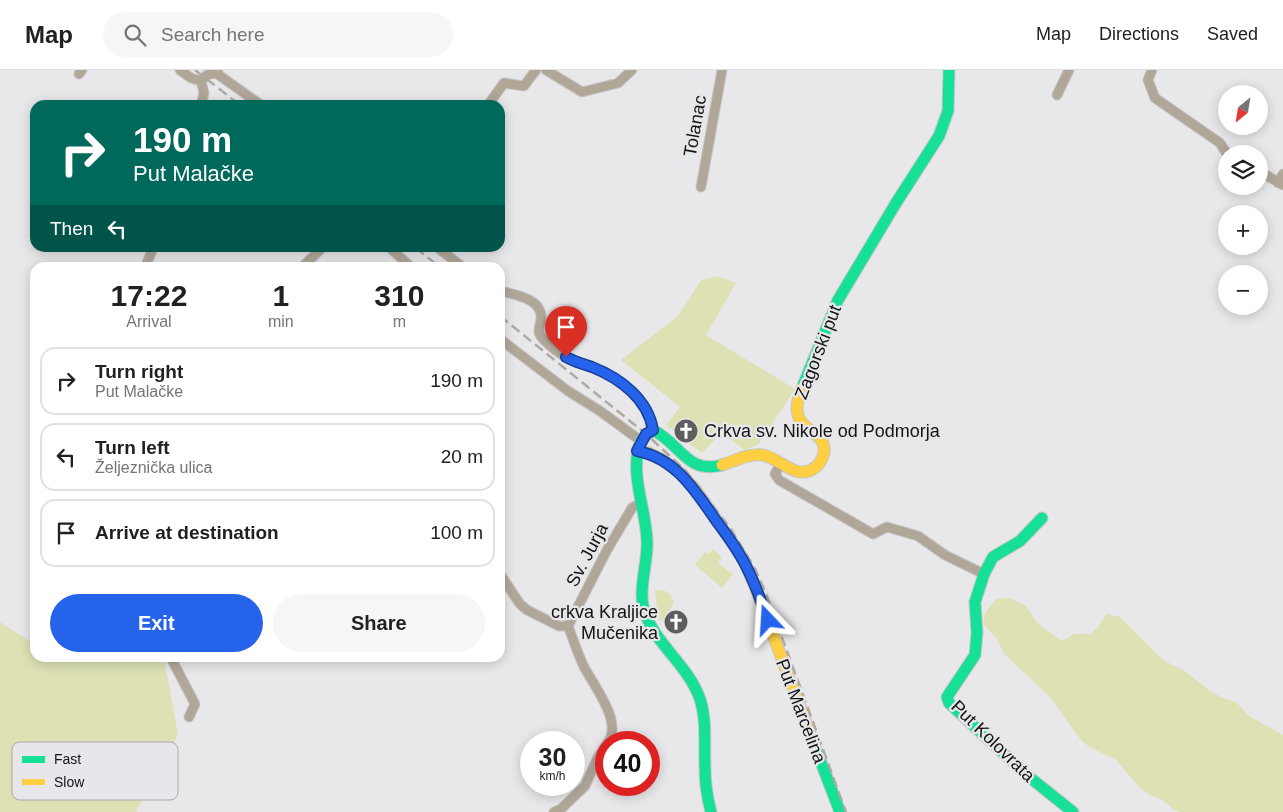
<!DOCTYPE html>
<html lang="en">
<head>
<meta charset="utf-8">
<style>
	body { margin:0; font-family:Arial,sans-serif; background:#f6f6f6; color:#202124; height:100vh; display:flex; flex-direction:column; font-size:19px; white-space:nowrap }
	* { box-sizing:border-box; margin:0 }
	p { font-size:16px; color:#757577 }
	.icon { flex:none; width:28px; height:28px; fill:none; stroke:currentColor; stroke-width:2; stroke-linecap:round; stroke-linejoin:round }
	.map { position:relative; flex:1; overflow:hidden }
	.panel { position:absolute; left:30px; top:192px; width:475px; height:400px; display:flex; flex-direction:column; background:#fff; border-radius:15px; box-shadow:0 2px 12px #0003 }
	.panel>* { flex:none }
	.top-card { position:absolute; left:30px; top:30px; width:475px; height:152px; border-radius:15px; box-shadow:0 2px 12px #0003; background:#00695c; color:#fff; overflow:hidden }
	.needle { width:32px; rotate:210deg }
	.buttons { position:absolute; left:1218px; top:15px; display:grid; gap:10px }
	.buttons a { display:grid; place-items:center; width:50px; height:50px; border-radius:50%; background:#fff; box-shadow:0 2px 12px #0003; font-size:25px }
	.speed { position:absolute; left:520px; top:661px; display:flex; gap:10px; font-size:25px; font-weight:700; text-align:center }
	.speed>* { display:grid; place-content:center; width:65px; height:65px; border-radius:50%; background:#fff; box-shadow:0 2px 12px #0003; line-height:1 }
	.speed small { font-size:12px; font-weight:400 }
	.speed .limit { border:8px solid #d22; background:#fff; color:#111 }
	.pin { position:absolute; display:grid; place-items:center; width:42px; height:42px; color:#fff; margin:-51px -21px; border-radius:50% 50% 50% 0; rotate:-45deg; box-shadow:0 0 5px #0007 }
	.pin .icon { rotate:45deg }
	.me { position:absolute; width:55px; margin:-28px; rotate:340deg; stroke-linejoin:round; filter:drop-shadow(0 0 4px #0008) }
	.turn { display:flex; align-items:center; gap:18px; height:105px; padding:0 20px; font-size:22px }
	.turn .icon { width:65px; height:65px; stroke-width:2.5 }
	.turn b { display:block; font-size:35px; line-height:42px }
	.then { display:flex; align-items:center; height:48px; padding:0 20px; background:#0003; gap:10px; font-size:19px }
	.eta { display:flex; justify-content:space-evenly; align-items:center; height:85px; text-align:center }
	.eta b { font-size:30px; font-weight:700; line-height:35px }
	.button { display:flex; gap:10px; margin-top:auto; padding:10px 20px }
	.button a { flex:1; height:58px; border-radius:30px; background:#2563eb; color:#fff; font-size:20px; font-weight:700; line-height:58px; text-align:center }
	.button a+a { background:#f6f6f6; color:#202124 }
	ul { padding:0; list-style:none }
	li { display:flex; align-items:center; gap:15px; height:68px; margin:0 10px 8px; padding:0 10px; border:2px solid #e0e0e0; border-radius:15px }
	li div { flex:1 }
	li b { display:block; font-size:19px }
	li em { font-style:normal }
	header { display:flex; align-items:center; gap:30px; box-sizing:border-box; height:70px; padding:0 25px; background:#fff; border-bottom:1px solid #e0e0e0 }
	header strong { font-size:24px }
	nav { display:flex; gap:28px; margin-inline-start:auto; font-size:18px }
	.search { width:350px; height:45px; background:#f6f6f6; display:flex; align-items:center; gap:12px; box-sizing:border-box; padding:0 18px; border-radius:28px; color:#757577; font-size:19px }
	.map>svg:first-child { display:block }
	.green { fill:#dde1b4 }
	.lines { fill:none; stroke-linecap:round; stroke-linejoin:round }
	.street-casing { stroke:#c6c6c8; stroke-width:11 }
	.fast-casing { stroke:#c6c6c8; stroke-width:13 }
	.slow-casing { stroke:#c6c6c8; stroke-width:13 }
	.street { stroke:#b1a799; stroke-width:9 }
	.fast { stroke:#16e098; stroke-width:11 }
	.slow { stroke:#ffcf43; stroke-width:11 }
	.rail { stroke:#aeaaa5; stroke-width:2.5; stroke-dasharray:10 5; stroke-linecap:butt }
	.route-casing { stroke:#184099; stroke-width:12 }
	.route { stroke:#2563eb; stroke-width:9 }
	.labels { text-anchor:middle; stroke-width:4.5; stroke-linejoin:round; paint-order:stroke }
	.street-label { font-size:18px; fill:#141415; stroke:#e7e7eb }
	.poi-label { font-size:18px; fill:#141415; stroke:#e7e7eb; text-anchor:start }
	.key { fill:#e7e7eb; stroke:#a8a8ab; stroke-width:1 }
	.key-label { font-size:14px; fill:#141415 }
</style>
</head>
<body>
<header>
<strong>Map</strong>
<div class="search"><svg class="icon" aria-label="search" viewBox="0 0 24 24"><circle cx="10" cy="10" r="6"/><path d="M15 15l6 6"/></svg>Search here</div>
<nav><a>Map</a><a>Directions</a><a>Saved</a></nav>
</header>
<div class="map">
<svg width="1283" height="742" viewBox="0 0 1283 742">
	<rect width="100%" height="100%" fill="#e8e8ea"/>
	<path class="green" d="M718,206l18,7 -30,52 89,54 -37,56 -14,5 -22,-18 -20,21 -36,-28 14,-18 -59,-47 57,-44 23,-36z
		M713,479l9,8 -4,6 15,11 -11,14 -27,-23 10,-13 3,2z
		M655,520c12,0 16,2 19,13l-12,18 -4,-1z
		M1009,528l17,8 12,18 24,17 12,-7h16l8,-7 9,-13 13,3 43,43 22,11 25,20 13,7 13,4 13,14 34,19v77h-103l-7,-3 -9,-8 -12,-5 -13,-9 -24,-28 -26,-12 -8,-7 -32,-44 -45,-42 -7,-15 -14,-15 2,-11 11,-14z
		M0,552l35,23v13h18l4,2 2,-2h105l14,77 -42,77h-136z"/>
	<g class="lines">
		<defs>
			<path id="street" d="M180,0l11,8 10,3
				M218,0l-2,3 45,32
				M546,0l36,22 36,-9 14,-13
				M1152,0l-4,10 7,18 65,45 7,11
				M79,4l3,-4
				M1057,25l12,-25
				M201,35l3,-12 -3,-12 6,-6 9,-2
				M488,35l16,-22 20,3 12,-16
				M1259,101l24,14
				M1278,113l5,-9
				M701,117l21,-117
				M390,178l22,20
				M438,178l26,20
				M145,198l8,-20
				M301,198l21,-20
				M500,221c13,3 39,7 41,24 1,11 -7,15 3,25 7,7 16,14 25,19 8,4 17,5 25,9 27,13 54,31 59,62
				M500,269l68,52 32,20 41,30
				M781,393l-6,11 4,6 94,54 14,-7 31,9 27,19 39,19
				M500,504l20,30 7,6 32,16h9l39,-76 25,-42 8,-5
				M568,556c5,13 10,28 16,41 9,17 39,55 24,75
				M171,588l24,46 -6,13
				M554,742l7,-3 24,-23 13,-29 8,-12"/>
			<path id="fast" d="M802,318l36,-88 58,-97 43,-67 9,-25 1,-41
				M1042,448l-22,23 -27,16 -9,17 -9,28 2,31 -2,22 -28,42 2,6 79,73 45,36
				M812,669l28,73
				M711,742c-4,-15 -6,-30 -6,-45 -1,-23 2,-46 -5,-68 -11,-32 -41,-52 -54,-83 -10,-24 2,-50 1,-75 -1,-31 -15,-60 -9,-91 2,-10 7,-15 15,-20 27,13 34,45 69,35"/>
			<path id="slow" d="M637,381l12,2 14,7 16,12 16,17 47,68 12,27 58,155
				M722,395c13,-4 27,-12 41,-10 19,4 33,27 53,12 5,-5 8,-11 8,-17 1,-24 -41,-16 -22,-62"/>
		</defs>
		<use href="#street" class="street-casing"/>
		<use href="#fast" class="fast-casing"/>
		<use href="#slow" class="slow-casing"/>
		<use href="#street" class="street"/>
		<use href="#fast" class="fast"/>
		<use href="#slow" class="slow"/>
		<path class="rail" d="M195,0l45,35
			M416,178l25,20
			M500,246l146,118 40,37 45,58 24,40 10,22 81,221"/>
	</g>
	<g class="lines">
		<defs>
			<path id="route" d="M566,287c9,5 17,7 26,10 28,11 56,32 61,63l-7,4 -9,17c38,7 58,39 78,68 9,12 19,25 26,38 12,19 19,42 27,63"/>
		</defs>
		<use href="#route" class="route-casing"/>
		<use href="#route" class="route"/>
	</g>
	<defs>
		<symbol id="church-disc" viewBox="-11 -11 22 22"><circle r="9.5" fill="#5e5e60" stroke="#e7e7eb"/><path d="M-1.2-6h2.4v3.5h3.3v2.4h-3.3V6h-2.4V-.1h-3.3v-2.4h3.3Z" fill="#fff"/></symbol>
	</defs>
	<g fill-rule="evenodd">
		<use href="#church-disc" x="672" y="347" width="28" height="28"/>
		<use href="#church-disc" x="662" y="538" width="28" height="28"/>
	</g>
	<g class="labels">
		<g class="street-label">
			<text transform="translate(695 56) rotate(-80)" y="6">Tolanac</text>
			<text transform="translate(818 282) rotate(-69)" y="6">Zagorski put</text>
			<text transform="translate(587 485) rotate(-62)" y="6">Sv. Jurja</text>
			<text transform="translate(801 641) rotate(69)" y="6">Put Marcelina</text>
			<text transform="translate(993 671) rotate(44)" y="6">Put Kolovrata</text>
		</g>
		<g class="poi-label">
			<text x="704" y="367">Crkva sv. Nikole od Podmorja</text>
			<text x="658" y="548" text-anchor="end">crkva Kraljice<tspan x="658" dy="21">Mučenika</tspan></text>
		</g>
	</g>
	<rect x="12" y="672" width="166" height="58" rx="8" class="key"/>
	<rect x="22" y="686" width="23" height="7" fill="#16e098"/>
	<rect x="22" y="709" width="23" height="6" fill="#ffcf43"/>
	<g class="key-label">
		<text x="54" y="694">Fast</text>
		<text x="54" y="717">Slow</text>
	</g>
</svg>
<div class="buttons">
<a><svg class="needle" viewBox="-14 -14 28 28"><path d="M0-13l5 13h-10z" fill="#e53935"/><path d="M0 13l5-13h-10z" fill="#757577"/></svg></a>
<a><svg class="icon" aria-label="layers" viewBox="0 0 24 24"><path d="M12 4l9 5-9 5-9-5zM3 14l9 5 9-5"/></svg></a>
<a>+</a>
<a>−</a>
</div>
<div class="speed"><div>30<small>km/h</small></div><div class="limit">40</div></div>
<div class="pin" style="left:566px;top:287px;background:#d93025"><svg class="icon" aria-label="arrive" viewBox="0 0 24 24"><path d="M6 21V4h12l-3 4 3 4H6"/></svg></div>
<svg class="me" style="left:768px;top:550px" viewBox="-20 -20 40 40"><path d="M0-17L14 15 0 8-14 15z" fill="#2563eb" stroke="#fff" stroke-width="4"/></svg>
<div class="top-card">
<div class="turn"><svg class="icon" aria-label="right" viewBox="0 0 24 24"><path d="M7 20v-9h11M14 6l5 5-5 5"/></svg><div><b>190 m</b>Put Malačke</div></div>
<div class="then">Then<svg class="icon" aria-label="left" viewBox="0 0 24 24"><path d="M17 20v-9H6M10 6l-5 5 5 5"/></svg></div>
</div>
<section class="panel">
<div class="eta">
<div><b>17:22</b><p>Arrival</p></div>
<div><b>1</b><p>min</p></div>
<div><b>310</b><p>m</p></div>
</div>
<ul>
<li><svg class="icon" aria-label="right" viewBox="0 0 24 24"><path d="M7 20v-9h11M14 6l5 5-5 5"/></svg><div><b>Turn right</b><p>Put Malačke</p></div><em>190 m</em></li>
<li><svg class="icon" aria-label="left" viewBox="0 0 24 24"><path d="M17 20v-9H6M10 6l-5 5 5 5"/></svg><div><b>Turn left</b><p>Željeznička ulica</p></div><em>20 m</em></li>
<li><svg class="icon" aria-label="arrive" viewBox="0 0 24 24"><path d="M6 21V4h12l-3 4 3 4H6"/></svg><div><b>Arrive at destination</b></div><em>100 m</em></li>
</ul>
<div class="button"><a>Exit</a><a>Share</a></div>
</section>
</div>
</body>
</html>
